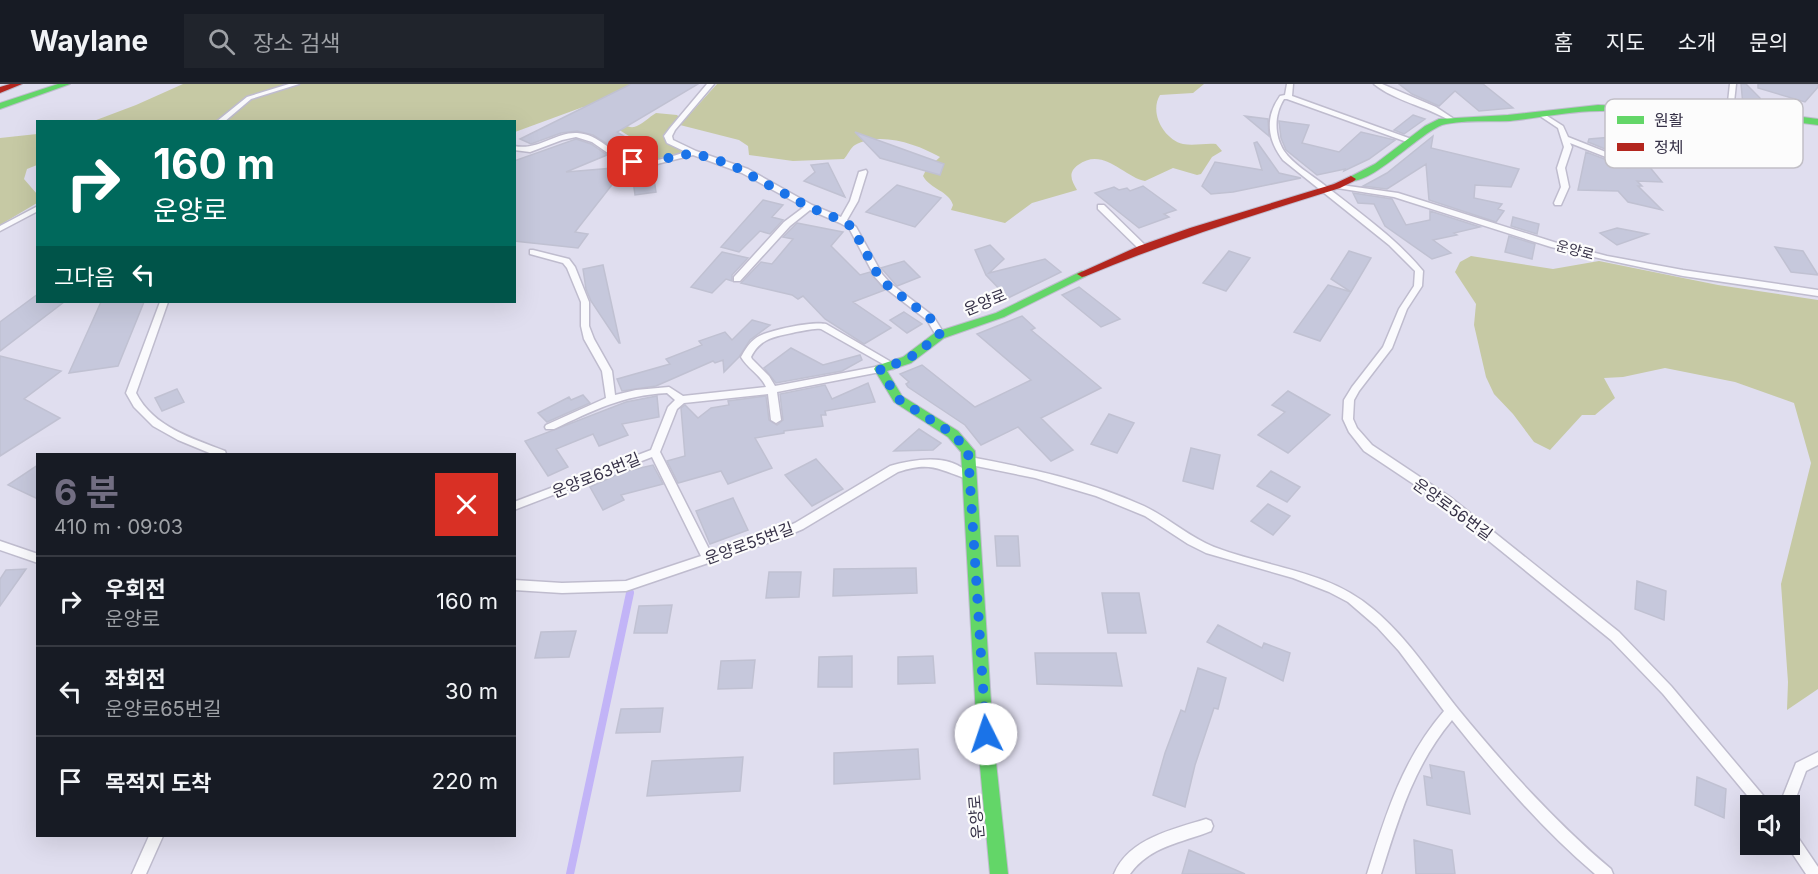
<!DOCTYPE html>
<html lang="ko">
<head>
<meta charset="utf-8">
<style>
	body { margin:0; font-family:Inter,"Noto Sans KR",sans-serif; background:#20242c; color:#f1f3f6; height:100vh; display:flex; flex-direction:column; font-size:22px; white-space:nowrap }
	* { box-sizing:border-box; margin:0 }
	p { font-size:20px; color:#9ea1a6 }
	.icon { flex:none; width:33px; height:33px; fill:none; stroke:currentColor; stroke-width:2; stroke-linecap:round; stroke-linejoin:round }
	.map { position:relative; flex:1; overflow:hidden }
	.details { position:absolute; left:36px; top:369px; width:480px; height:384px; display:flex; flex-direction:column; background:#171b24; border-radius:0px; box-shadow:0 6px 24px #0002 }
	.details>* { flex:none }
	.hud { position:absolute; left:36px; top:36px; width:480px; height:183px; border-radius:0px; box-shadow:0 6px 24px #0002; background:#00695c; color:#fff; overflow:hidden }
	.fabs { position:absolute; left:1740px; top:711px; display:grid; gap:12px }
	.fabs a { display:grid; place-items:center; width:60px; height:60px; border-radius:0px; background:#171b24; box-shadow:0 6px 24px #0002; font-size:30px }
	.pin { position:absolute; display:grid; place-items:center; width:51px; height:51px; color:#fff; margin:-26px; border-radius:12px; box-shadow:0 3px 9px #0006 }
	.me { position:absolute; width:66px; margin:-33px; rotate:356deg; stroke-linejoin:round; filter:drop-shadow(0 0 4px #0008) }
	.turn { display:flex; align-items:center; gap:21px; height:126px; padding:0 18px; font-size:27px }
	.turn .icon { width:78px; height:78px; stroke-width:2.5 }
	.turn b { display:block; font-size:42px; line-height:51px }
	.then { display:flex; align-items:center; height:57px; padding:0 18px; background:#0003; gap:12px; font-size:22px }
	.round { display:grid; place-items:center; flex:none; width:63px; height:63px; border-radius:0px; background:#20242c }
	.summary { display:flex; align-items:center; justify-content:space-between; height:102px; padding:0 18px }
	h1 { font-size:36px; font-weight:700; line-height:45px; color:#726e82 }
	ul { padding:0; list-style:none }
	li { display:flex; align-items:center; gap:18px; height:90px; padding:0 18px; border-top:2px solid #363941 }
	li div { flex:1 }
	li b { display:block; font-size:22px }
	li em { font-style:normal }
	header { display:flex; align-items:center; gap:36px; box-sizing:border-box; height:84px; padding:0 30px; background:#171b24; border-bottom:2px solid #363941 }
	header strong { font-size:28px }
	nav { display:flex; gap:33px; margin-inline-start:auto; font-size:21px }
	.search { width:420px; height:54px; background:#20242c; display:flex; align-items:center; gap:15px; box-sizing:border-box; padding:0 21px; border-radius:0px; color:#9ea1a6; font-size:22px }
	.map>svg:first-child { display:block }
	.green { fill:#c6c9a4 }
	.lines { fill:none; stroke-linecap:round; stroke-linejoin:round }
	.stream { stroke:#c2b4f7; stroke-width:8 }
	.building { fill:#c6c8dc; stroke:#c0c1d2; stroke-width:1.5 }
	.lane-casing { stroke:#bfbcce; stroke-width:3 }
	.fast-casing { stroke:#bfbcce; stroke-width:2 }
	.jam-casing { stroke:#bfbcce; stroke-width:2 }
	.lane { fill:#fafafd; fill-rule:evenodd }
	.fast { fill:#63d668; fill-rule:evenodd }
	.jam { fill:#b3261e; fill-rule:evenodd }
	.route { stroke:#1a73e8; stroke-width:10; stroke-dasharray:0 18 }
	.labels { text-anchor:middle; stroke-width:4.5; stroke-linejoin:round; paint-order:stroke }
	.far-street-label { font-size:14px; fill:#363147; stroke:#fcfcfc }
	.street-label { font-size:16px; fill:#363147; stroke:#fcfcfc }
	.key { fill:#fcfcfc; stroke:#c1bfc6; stroke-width:1.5 }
	.key-label { font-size:16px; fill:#363147 }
</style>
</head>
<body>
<header>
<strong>Waylane</strong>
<div class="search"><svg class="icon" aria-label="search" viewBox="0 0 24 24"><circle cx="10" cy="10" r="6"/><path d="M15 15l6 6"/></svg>장소 검색</div>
<nav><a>홈</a><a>지도</a><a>소개</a><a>문의</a></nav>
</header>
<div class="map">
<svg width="1818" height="790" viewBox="0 0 1818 790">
	<rect width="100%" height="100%" fill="#e0deef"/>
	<path class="green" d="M183,0h448l-34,18c8,7 25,27 37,25 8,-2 15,-10 22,-14l21,2 2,2 -14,18 3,8 18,9 -40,9 -1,-12 -5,-6 -57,-36 -68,25 -1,-10h-423l45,-17z
		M717,0h487l-11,9 -33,2c-11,18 4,44 23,49 11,2 22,-1 33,0l6,7 -10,6 -11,17 -4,1 -24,-7 -28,13c-21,-4 -42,-35 -67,-16 -11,8 -6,16 -1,25l-45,13 -27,20 -54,-13 2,-5c-4,-14 -23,-16 -30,-29l3,-6 14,-13c-23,-13 -60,-26 -85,-12 -5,3 -7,10 -11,14l-51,2 -44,-6 -1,-9 -9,-6 -59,-15z
		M37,50v31l-10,4 -3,10 13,15v9l-37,22v-87z
		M1471,172l82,13 46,-8 119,24 100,15v389l-31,21 1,-28 -7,-98 30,-121 -17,-60 -59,-21 -70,-14 -42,9 -19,1 11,20 -20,17h-13l-32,35 -16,-8 -21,-28 -19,-20 -8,-17 -12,-52 2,-21 -21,-32 5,-10z"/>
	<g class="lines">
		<path class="stream" d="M570,790l60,-281"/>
	</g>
	<path class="building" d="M631,0h67l-81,48 18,11 -18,7 -24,-15 -16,-4 -16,2 -30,11 -11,-5z
		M1399,0h84l30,24 -34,3 -24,-20 -16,15 -27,-12z
		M1741,0h5l14,14 1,8 -18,-1z
		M1758,0h60v3l-13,15 -47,-14z
		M1413,31l12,4 -21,15 -10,-4z
		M1245,32l23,3 1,17z
		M1279,37l30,4 -7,18 37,9 22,-20 34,8 -26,19 -25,12 1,-2 -28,6 -31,-25 -5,-12z
		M855,48l89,32 -4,11 -60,-17z
		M1433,52l-2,12 88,21 -8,18 -36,-2 -1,13 28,6 -4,5 6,2 -8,11 -67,-22 -3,-36 -39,25 -24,-3 24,-13z
		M1624,52l38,46 -25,-1 5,5h-4l24,24 -34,-8 -10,-11 -40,-1 8,-38 42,16 10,-3 -1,-3 -49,-20 1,-3z
		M576,55l15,5 16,11 -41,17 60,-5 -51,65 13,2 -10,14 -64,-7v-80z
		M1257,58l22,31 22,5 -68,14 -22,2 -9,-8 13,-24 47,8 -8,-27z
		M828,79l17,34 -41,-16 11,-9 -4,-7z
		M631,82h21l4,26 -21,3z
		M897,101l44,13 -26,29 -49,-15z
		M1143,102l33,24 -12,4 5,3 -30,11 -44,-35 19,-6 5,3 8,-2 3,3z
		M1353,109l39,6 14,26 24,-5v-9l50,16 -26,6 3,2 -24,5 18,13 -19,6 -47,-33 -11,-22 -16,-1z
		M763,116l20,5 -11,12 11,3 -13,14 -10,-3 -21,21 -18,-5z
		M1513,133l26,7 -2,10 -26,-8z
		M797,139l46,9 -12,14 29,29 10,-3 15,18 -32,12 38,26 -27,16 -39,-25 -22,-23 -5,3 -6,-4 -51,-12 20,-21 11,2 21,-25 -10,-2z
		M1617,144l31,6 -31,11 -17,-12z
		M1509,152l26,8 -3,15 -27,-7z
		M990,161l14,14 -15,14 56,-14 16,13 -53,26 -22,-23 -11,-25z
		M1775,163l28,4 15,24 -27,-3z
		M1229,167l21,7 -24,33 -23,-8z
		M1349,167l22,7 -20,34 -20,-13z
		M722,168l26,6 -16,17v6l-6,-2 -14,14 -21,-6z
		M904,177l16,16 -23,9 -16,-18z
		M603,181l17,78h-1l-28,-42 -5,-12 -3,-20z
		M1328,201l23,7 -31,49 -26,-9z
		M1079,203l41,32 -19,8 -39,-32z
		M38,210v8h26l-64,49v-29z
		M101,218h43l-26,64 -49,7z
		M904,228l18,12 -15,9 -17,-13z
		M1022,232l13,12 -4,2 70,58 -60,30 32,32 -22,11 -33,-34 -37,18 -16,-20 -57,-38 -2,-3 3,-2 -9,-8 22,-9 53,42 56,-27 -54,-46z
		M752,236l18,5 -20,15 -11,17 -15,15 -1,-12 -8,3 -2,-2 -57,25 -34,5 -5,-12 53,-15 -4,-5 36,-14 -3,-4 26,-9 7,8z
		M791,264l32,17 37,-10 2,5 -20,11 -66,12 -12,-15z
		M0,272l61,15 -37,28 36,19 -60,38z
		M868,299l7,19 -50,9 1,4h-5l2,11 -39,5v2l-29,5 17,30 -44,16 -7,-13 -43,12 -11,-22 18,-5 -4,-48 4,-3 13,13 13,-10 18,-3 -1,-4 38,-5 3,24 8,5 6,-5 -3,-26 45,-9 7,14z
		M177,305l7,13 -22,9 -7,-13z
		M1288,307l42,24 -42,38 -30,-18 27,-23 -13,-7z
		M583,311l7,8 -43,19 -9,-9 31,-16 2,3z
		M657,312l2,21 -37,7 6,11 -29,11 -6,-12 -37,15 12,18 -20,9 -23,-35 101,-39z
		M1109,330l25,9 -17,30 -26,-9z
		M919,345l22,14 -8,7 -39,1z
		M1191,364l29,7 -7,34 -30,-8z
		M816,375l27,30 -31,17 -27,-31z
		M38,381v34l-30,-14z
		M653,381l10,19 -42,11 3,5 -21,10 -13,-23 33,-15z
		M1271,387l29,16 -13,15 -30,-16z
		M733,414l15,32 -38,14 -14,-33z
		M1268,420l22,12 -17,19 -22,-14z
		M995,452h23l2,30h-23z
		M916,484l1,25 -84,3 1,-27z
		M26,485l-26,37v-27l6,-9z
		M769,488h32l-2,25 -33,1z
		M1637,497l29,10 -2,29 -29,-11z
		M1102,509h37l7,40h-38z
		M672,521l-5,28h-33l5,-27z
		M1218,541l44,23 2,-5 26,10 -7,28 -76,-39z
		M576,547l-7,26 -34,1 6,-26z
		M1035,569h81l6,33 -85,-2z
		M852,572v31h-34l1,-30z
		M933,572l2,27 -37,1v-27z
		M755,576l-3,28 -34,1 3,-28z
		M1198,584l28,10 -8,31 -4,-1 -19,57 -10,42 -32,-12 12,-42 16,-43 4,2z
		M663,624l-3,24 -44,1 5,-24z
		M918,665l2,30 -86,5v-31z
		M743,673l-3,34 -93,5 5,-35z
		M1430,681l34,7 6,42 -43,-9 -3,-29 8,2z
		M1697,693l29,12 -2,29 -29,-13z
		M1414,756l38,10 3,24h-39z
		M1189,766l56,24h-63z"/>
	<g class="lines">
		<defs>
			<path id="lane" d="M289,0h10l-48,15 -27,23h-8l31,-25z
				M707,0h7l-39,46 -3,6 1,4 23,11 52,18 64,36 29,12 9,-16 9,-29 7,-2 1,2 -9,29 -11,19 9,7 26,47 8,9 43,33 12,19 -2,2h-6l-10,-17 -43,-33 -9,-10 -26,-49 -9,-5 -30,-13 -20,16 -50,55h-6v-4l50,-55 20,-15 -62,-34 -49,-18 -36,9 -19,1 -20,-5 -26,-18 -16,-5 -14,3 -32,12 -16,-2v-4c24,5 41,-14 63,-13 22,1 35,21 54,27 18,5 38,-3 55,-8l-19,-9 -3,-7 6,-8z
				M1287,0h6l-1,12 122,44 -7,2 -120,-43h-3c-10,16 -10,36 0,52 9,13 26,23 39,33 34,27 72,53 100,87l-1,15 -15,23 -15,39 -33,43 -5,9 -1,19 4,9 15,17 78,52 169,135 52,54 101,120h-16l-93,-112 -52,-54 -169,-137 -78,-52 -15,-19 -6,-13 1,-19 8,-13 31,-40 16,-38 15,-23 1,-15 -26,-26 -106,-85c-16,-21 -18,-43 -3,-64l5,-1z
				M1374,0h8l54,23 18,12 -5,1c-24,-14 -54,-19 -75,-36z
				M1730,0h6l-3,27 -3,2 -3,-2z
				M1540,30h4l19,12 5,11 68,27 -7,2 -59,-23 2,4 -7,21 4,19 -8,18h-6l-1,-2 7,-16 -4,-19 7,-21 -6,-19 -18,-12z
				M1334,100l64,9 159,50 50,13 76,14 135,20v6l-135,-20 -76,-16 -56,-13 -157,-50 -57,-9h-3z
				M1098,121h6l42,41v4h-6l-42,-41z
				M38,122v5l-38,20v-5z
				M530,166h3l36,9 6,8 14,35v24l5,13 18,32 3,24 21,-5 33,-3 14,9 83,-9c-5,-12 -18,-18 -25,-30 4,-7 8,-14 15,-19 11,-8 57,-17 70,-14l72,42 -5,3 -3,-1 -69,-39c-9,-1 -16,2 -25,3 -20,5 -35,5 -45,25l1,2 17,17 6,10 105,-20 5,3 -5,3 -103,20 4,28 -5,3 -5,-3 -3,-26 -84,9 -7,6 -17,43 51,101 63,-21 21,-9 95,-57c24,-7 61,-13 79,8l-5,4c-28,-10 -35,-16 -66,-6l-95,57 -21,9 -156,53 -64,2 -48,-3v-10l48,3 64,-2 75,-25 -49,-99 -138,53v-8l137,-52 17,-43 7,-7 -8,-7c-44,2 -75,18 -113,36h-8l-1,-2 1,-2 60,-27 -4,-27 -18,-32 -3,-13v-24l-14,-34 -4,-5 -33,-9z
				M160,218h8l-32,91c17,34 56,45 89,58l1,3h-14l-34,-14 -25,-14 -19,-19 -8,-14z
				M970,373c59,11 119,24 174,49 25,12 45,31 70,41 54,21 114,23 159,62 34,28 58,66 85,100 47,57 96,112 153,160l2,5h-18c-54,-46 -99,-99 -143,-154 -39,47 -53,97 -71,154h-14c19,-60 35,-114 77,-163l-45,-60 -22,-24 -29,-25 -19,-10 -36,-14 -87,-25 -18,-9 -43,-28 -49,-20 -61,-18 -69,-14 -1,-3z
				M0,457l38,13v9l-38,-13z
				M1818,668v13l-12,6 -15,40h-1v-5h-11l17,-43z
				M1206,735l5,2 2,5 -2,5c-30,12 -61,15 -81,43h-16c14,-35 59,-45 92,-55z
				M1790,747l5,2 23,34v7h-12l-20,-30h4z
				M149,752h14l-17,38h-14z"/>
			<path id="fast" d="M58,0h12l-70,25v-6z
				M1598,21l152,5 68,9v6c-72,-10 -145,-15 -218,-14 -30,0 -61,7 -90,10 -21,1 -43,-1 -64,3 -22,3 -81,69 -100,55l29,-15 50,-38 14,-7 69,-4z
				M1082,187l5,3 -1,2 -82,41 -60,21 -33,25 -24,8 15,25 56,35 17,20 18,283 15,140h-18l-13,-140 -16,-282 -13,-15 -54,-35 -20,-33 2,-3 27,-9 33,-25 60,-19z"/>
			<path id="jam" d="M10,0h12l-22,9v-6z
				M1351,92l5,3 -2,2 -14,7c-86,27 -171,53 -254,88l-4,1 -5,-3 62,-28 51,-18 144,-44z"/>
		</defs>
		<use href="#lane" class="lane-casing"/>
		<use href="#fast" class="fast-casing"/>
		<use href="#jam" class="jam-casing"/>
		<use href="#lane" class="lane"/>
		<use href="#fast" class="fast"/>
		<use href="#jam" class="jam"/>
	</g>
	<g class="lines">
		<path class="route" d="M633,78l11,1 49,-10 37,11 79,43 34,14 9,6 26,48 9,10 43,33 10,17 -33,25 -27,9 18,30 55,35 15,17 18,283"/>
	</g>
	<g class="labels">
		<g class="far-street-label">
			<text transform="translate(1575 166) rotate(15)" y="5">운양로</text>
		</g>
		<g class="street-label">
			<text transform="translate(985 218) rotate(-22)" y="6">운양로</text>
			<text transform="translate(596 391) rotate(-22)" y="6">운양로63번길</text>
			<text transform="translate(1453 425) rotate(36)" y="6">운양로56번길</text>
			<text transform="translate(749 459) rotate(-20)" y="6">운양로55번길</text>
			<text transform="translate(976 733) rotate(-95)" y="6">운양로</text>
		</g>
	</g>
	<rect x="1605" y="15" width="198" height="69" rx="9" class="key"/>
	<rect x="1617" y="32" width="27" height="8" fill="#63d668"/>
	<rect x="1617" y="59" width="27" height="8" fill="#b3261e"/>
	<g class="key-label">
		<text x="1654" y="42">원활</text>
		<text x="1654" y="69">정체</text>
	</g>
</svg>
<div class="fabs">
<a><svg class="icon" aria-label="sound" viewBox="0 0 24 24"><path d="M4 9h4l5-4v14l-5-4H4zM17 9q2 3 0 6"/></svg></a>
</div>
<div class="pin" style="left:633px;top:78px;background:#d93025"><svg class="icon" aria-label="arrive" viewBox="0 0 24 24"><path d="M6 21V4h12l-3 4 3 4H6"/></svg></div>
<svg class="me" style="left:986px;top:650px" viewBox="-20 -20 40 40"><circle r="19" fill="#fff"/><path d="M0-13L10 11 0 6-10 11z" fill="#1a73e8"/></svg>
<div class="hud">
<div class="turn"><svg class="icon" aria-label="right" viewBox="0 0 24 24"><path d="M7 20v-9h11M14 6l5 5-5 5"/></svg><div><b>160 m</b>운양로</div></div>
<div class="then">그다음<svg class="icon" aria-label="left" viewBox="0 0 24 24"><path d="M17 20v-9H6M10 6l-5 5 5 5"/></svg></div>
</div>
<section class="details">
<div class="summary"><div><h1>6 분</h1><p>410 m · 09:03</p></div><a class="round" style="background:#d93025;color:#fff"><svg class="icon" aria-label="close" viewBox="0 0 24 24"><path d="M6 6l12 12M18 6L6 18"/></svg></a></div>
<ul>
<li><svg class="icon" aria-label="right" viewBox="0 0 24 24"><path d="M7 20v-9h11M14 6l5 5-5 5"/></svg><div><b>우회전</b><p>운양로</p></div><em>160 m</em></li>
<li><svg class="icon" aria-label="left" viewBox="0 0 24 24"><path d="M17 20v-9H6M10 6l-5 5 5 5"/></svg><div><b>좌회전</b><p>운양로65번길</p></div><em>30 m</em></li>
<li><svg class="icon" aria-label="arrive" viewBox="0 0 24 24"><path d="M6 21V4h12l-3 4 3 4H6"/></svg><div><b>목적지 도착</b></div><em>220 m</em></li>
</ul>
</section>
</div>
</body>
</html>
